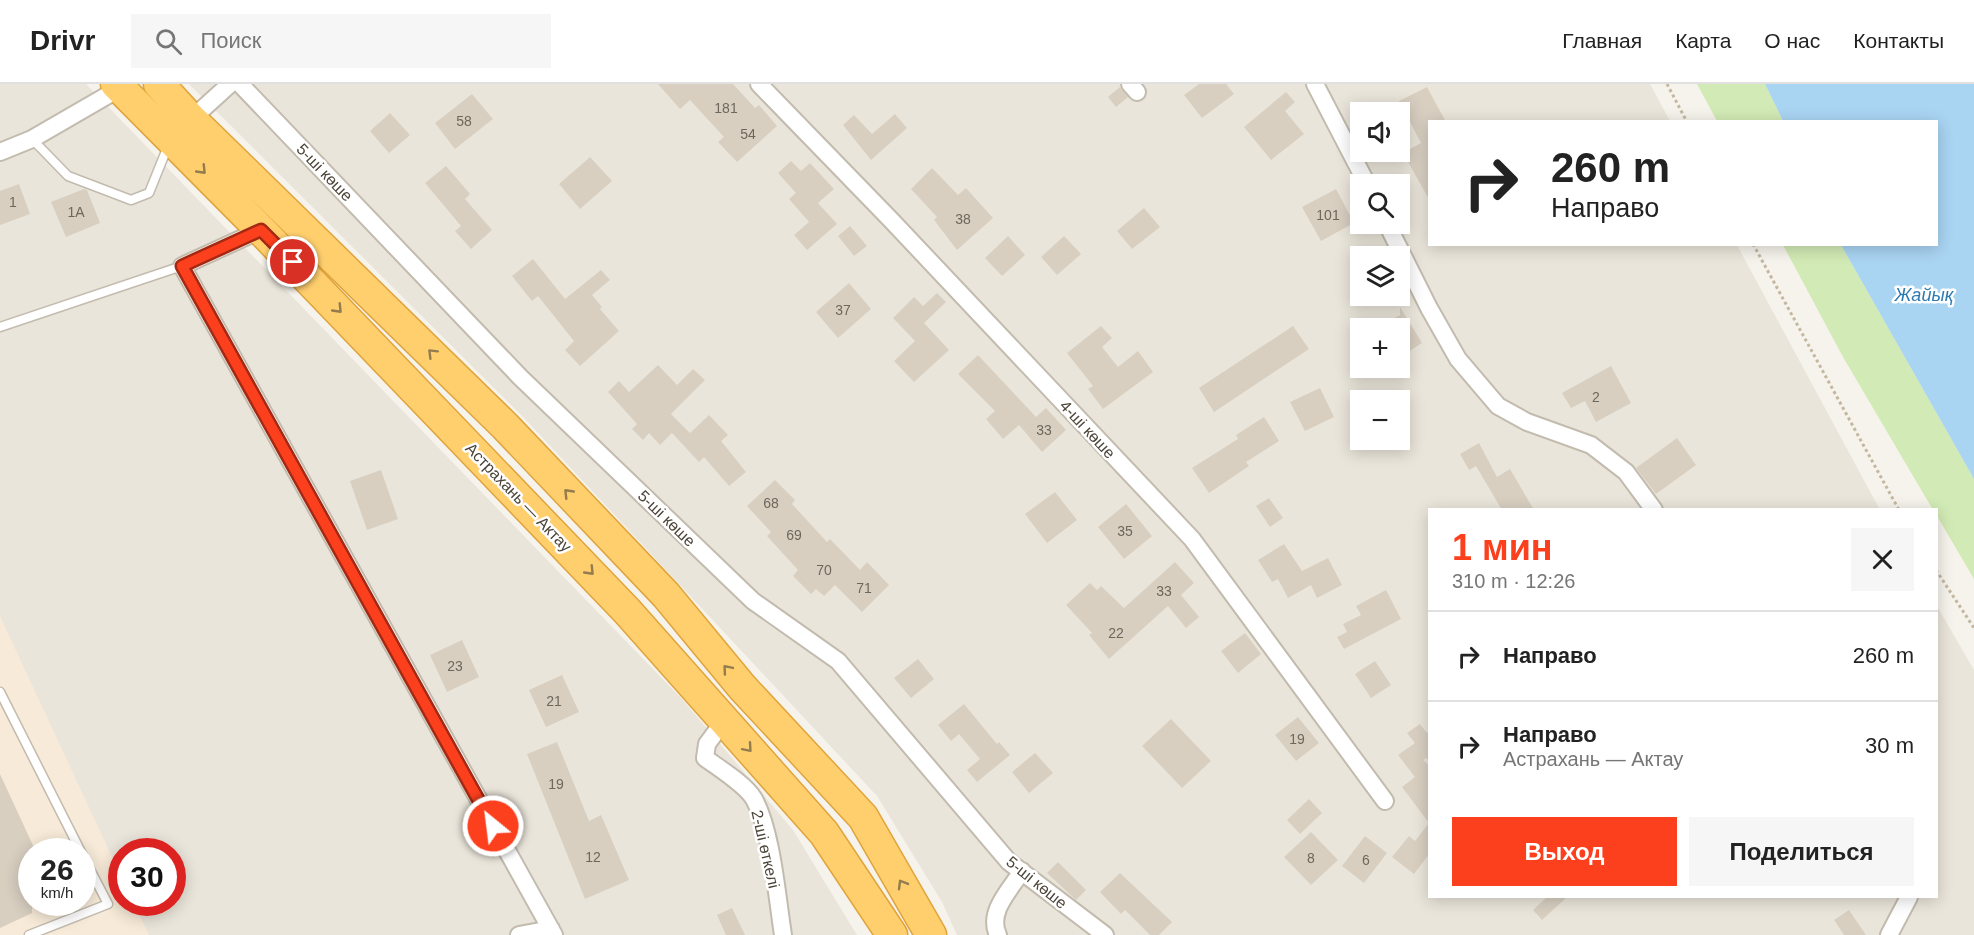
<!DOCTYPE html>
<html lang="ru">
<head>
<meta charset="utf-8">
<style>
	body { margin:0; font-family:Helvetica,sans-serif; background:#f6f6f6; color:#222; height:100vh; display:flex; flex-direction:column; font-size:22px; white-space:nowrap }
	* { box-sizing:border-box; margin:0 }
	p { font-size:20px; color:#767676 }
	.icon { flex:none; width:33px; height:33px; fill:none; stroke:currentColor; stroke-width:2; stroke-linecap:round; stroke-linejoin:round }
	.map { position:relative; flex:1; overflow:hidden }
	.sheet { position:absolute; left:1428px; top:424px; width:510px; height:390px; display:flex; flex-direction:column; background:#fff; border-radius:0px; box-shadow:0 3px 15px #0003 }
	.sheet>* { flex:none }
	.hud { position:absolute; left:1428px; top:36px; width:510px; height:126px; border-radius:0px; box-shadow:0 3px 15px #0003; background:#fff; color:#222; overflow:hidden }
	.tools { position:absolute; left:1350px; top:18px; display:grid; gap:12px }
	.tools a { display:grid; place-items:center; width:60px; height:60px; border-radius:0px; background:#fff; box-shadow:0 3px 15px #0003; font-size:30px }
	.speed { position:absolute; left:18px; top:754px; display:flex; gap:12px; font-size:30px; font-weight:700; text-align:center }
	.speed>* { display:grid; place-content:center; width:78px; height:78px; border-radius:50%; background:#fff; box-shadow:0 3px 15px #0003; line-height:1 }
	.speed small { font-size:15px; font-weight:400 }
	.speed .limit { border:9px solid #d22; background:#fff; color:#111 }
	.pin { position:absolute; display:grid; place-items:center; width:51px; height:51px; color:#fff; margin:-26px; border:3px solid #fff; border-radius:50%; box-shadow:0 2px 6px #0007 }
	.me { position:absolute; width:66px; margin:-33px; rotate:331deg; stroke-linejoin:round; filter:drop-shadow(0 0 4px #0008) }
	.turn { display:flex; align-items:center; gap:21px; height:126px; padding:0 24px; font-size:27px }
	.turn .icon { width:78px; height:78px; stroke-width:2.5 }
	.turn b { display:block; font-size:42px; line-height:51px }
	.round { display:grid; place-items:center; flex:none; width:63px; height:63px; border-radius:0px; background:#f6f6f6 }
	.summary { display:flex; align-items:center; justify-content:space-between; height:102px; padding:0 24px }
	h1 { font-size:36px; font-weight:600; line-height:45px; color:#fc3f1d }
	.action { display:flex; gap:12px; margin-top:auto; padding:12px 24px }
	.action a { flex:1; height:69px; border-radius:0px; background:#fc3f1d; color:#fff; font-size:24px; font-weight:600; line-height:69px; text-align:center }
	.action a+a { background:#f6f6f6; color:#222 }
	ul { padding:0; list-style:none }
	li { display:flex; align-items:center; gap:18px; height:90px; padding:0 24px; border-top:2px solid #e0e0e0 }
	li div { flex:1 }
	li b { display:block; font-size:22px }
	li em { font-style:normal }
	header { display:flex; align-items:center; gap:36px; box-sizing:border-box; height:84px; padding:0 30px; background:#fff; border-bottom:2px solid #e0e0e0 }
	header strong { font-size:28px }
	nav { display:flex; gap:33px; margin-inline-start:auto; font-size:21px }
	.search { width:420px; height:54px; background:#f6f6f6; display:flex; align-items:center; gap:15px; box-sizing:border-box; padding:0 21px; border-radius:0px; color:#767676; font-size:22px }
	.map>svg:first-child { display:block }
	.residential { fill:#eae5da; fill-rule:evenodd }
	.commercial { fill:#f7ead8; fill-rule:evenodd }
	.green { fill:#d2eab5 }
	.water { fill:#a9d4f2 }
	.building { fill:#d8cfc1 }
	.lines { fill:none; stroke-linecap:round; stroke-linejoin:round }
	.lane-casing { stroke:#c2bbae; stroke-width:11 }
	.street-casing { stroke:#c2bbae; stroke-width:20 }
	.highway-casing { stroke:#e0a43c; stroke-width:33 }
	.path { stroke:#c4b79f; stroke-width:3; stroke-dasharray:3 3; stroke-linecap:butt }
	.lane { stroke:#fff; stroke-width:8 }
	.street { stroke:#fff; stroke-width:16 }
	.highway { stroke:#ffcf6e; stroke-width:30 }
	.oneway { stroke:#937c4e }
	.route-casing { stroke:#a42913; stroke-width:15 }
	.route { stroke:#fc3f1d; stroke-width:10 }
	.labels { text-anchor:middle; stroke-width:5; stroke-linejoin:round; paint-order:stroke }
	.number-label { font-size:14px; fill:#6e675b }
	.street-label { font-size:16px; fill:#4b4439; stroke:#fff }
	.water-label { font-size:18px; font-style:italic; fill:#2e7ab2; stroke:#fff }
</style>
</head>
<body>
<header>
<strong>Drivr</strong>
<div class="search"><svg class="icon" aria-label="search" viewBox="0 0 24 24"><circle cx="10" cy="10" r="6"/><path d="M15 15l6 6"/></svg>Поиск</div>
<nav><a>Главная</a><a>Карта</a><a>О нас</a><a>Контакты</a></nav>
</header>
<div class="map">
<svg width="1974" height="851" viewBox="0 0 1974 851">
	<rect width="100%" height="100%" fill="#f6f3ec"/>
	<path class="residential" d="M0,0h86l596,615 111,131 64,105h-857zM32,768h50v51h-50zM122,768h50v51h-50z
		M189,0h1461l20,37 -240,1v122l307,1 143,265h-450v387h506l1,-291 37,64v265h-1017l-15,-33 -65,-106 -353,-378zM1360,28h40v40h-40zM1360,100h40v40h-40zM1360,172h40v40h-40zM1360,244h40v40h-40zM1360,316h40v40h-40z"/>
	<path class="commercial" d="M0,532l121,260 1,27h12l15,32h-149zM32,768h50v51h-50z"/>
	<path class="green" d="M1697,0h68l18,37h-66z
		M1783,161h58l133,234v100l-37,-63 -1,-6h-3l-90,-153z"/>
	<path class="water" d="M1765,0h209v395l-133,-234 95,-1v-122l-153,-1z"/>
	<path class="building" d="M658,0h75l22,24 4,-3 18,21 -40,36 -19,-20 6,-5 -34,-37 -10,9z
		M1199,0h27l8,10 -32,24 -18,-23z
		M1120,3l8,10 -12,10 -8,-10z
		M1427,3l19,35h-16v79l-27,-48 18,-10 -22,-42z
		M1286,8l9,10 -10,9 19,23 -33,26 -27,-33z
		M472,10l21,25 -38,30 -20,-26z
		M390,29l20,22 -21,18 -19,-22z
		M895,30l12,14 -36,32 -28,-35 11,-10 18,19z
		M590,73l22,24 -32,28 -21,-25z
		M791,77l10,10 9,-8 24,26 -16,14 19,21 -30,26 -13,-15 15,-13 -20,-23 7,-6 -18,-20z
		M446,82l24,28 -5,5 27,31 -21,19 -16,-18 6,-5 -36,-43z
		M932,84l26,27 8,-7 27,30 -36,32 -23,-30 3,-3 -26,-28z
		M19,100l11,30 -30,11v-34z
		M84,105l3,1 13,33 -34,14 -15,-35z
		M1336,105l18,34 -33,18 -19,-34z
		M1144,124l16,19 -28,22 -15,-18z
		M850,142l17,20 -13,10 -16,-20z
		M1008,152l17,19 -23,21 -17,-18z
		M1064,152l17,18 -24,21 -16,-18z
		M533,175l32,40 36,-29 9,10 -18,15 10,12 -2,2 19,22 -39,35 -15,-16 9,-9 -36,-45 -6,5 -20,-25z
		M849,199l22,26 -33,29 -22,-26z
		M937,209l9,9 -22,21 25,27 -35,32 -20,-21 21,-20 -22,-23 21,-21 9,9z
		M1400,223l22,36 -22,14v-29h-23l23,-13z
		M1101,242l11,12 -10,9 16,20 20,-16 15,21 -50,37 -15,-20 5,-3 -26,-33z
		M1293,242l16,23 -95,63 -15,-24z
		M978,271l58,62 10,-9 20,22 -24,22 -23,-27 -16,14 -17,-20 9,-8 -37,-37z
		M658,281l19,20 16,-16 12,11 -34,34 19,19 19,-18 19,20 -7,6 25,31 -17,14 -25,-29 -5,5 -27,-29 -12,12 -11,-12 -6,7 -11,-11 5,-5 -29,-32 11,-11 10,11z
		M1611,282l20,37 -35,19 -11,-21 -14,7 -9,-15z
		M1320,304l14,29 -29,14 -15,-29z
		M1264,333l15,24 -33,21 3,4 -40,27 -17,-25 46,-29 -2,-4z
		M1677,354l19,27 -40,29 -20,-26z
		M1479,359l18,34 13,-8 24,41h-32l-26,-44 -7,4 -9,-16z
		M381,386l17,49 -31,11 -17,-49z
		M775,396l20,20 -3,4 35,38 3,-3 30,31 7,-8 22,23 -27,27 -27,-27 -11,11 -8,-7 -5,5 -18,-18 5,-6 -31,-34 4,-4 -24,-26z
		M1055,408l22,28 -30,23 -22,-29z
		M1269,414l14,20 -13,9 -14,-21z
		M1126,420l26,32 -28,23 -26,-32z
		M1284,460l18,27 26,-13 14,27 -25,13 -6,-13 -23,13 -10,-19 -6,3 -14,-22z
		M1175,478l19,21 -13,12 18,22 -13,11 -18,-22 -59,53 -20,-24 3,-2 -26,-28 24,-22 7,7 4,-4 23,22z
		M1386,506l15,29 -57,30 -7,-12 10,-5 -4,-8 18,-9 -5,-9z
		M1245,549l16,21 -23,19 -17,-22z
		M462,556l17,37 -32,15 -17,-37z
		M918,575l16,20 -23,19 -17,-20z
		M1375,577l16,24 -20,13 -16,-24z
		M562,591l17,37 -33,15 -17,-37z
		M964,620l33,40 2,-2 11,13 -33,27 -10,-12 13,-11 -21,-25 -8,7 -13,-16z
		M1298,633l21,26 -23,18 -21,-26z
		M1171,635l40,42 -29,27 -40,-42z
		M1420,640l7,9 3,-1v30l-4,-4 -3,2 7,6v87l-16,21 -22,-17 17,-21 6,5 14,-18 -27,-36 13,-10 -17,-22 17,-12 -8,-10z
		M557,658l32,79 12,-6 28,65 -44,19 -58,-145z
		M1035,669l18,20 -24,20 -17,-21z
		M0,690l36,78h-4v61l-32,15z
		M1309,715l13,14 -22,21 -13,-14z
		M1311,748l27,28 -27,25 -27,-28z
		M1365,752l22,17 -23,30 -22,-17z
		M1058,778l28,28 -10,10 -29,-27z
		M1120,789l52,49 -13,13h-9l-25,-25 -4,4 -21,-22z
		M1547,813h20l-25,23 -9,-10z
		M732,824l13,27h-19l-9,-20z
		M1849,826l17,25h-22l-10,-15z"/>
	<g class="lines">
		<defs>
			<path id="lane" d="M32,55l36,37 63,24 18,-7 19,-47
				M0,243l182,-61
				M0,608l81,160
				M29,851l79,-31 -26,-50"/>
			<path id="street" d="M240,0l280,293 233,224 85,60 171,201 96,73
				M759,0l132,136 301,319 193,262
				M1130,0l7,8
				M1315,0l52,100
				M186,40l44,-40
				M0,68l32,-13 88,-51
				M1387,140l42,84 29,51 40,47 29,16 64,23 35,27 28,38
				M265,144l-83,38 372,669
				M724,637l-17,23 -2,14c14,10 41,27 49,41 18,33 23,98 29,136
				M519,851l32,-6
				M998,851c-11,-23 12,-45 24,-64
				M1889,851l20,-38"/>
			<path id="highway" d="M116,0l145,146 366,381 197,222 68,102
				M159,0l32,35 314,307 161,169 76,92 121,130 68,118"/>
		</defs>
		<use href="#lane" class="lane-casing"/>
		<use href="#street" class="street-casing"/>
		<use href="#highway" class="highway-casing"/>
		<path class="path" d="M1667,0l20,38
			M1753,160l146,266
			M1936,486l38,58"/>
		<use href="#lane" class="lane"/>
		<use href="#street" class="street"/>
		<use href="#highway" class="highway"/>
	</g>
	<defs><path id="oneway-chevron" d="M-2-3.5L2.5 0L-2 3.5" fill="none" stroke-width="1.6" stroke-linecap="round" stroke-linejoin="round" transform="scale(1.5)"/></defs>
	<g class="oneway">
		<use href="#oneway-chevron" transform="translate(202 86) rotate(46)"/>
		<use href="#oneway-chevron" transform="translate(338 225) rotate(46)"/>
		<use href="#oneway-chevron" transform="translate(432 269) rotate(-135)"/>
		<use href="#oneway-chevron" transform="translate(568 409) rotate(-134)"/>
		<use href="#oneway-chevron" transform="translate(590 487) rotate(46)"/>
		<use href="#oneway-chevron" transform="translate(727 585) rotate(-130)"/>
		<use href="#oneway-chevron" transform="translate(748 664) rotate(49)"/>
		<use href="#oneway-chevron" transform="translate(902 800) rotate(-120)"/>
	</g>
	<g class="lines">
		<defs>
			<path id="route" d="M293,178l-32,-32 -79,36 311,560"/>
		</defs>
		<use href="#route" class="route-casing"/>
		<use href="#route" class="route"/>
	</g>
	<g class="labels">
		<g class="number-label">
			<text x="726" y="29">181</text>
			<text x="464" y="42">58</text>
			<text x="748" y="55">54</text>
			<text x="13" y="123">1</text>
			<text x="76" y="133">1А</text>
			<text x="1328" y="136">101</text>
			<text x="963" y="140">38</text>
			<text x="843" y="231">37</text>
			<text x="1596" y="318">2</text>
			<text x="1044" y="351">33</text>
			<text x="771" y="424">68</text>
			<text x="1125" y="452">35</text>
			<text x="794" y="456">69</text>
			<text x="824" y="491">70</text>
			<text x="864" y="509">71</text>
			<text x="1164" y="512">33</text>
			<text x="1116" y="554">22</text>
			<text x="455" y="587">23</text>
			<text x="554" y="622">21</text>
			<text x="1297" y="660">19</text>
			<text x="556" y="705">19</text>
			<text x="593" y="778">12</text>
			<text x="1311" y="779">8</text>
			<text x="1366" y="781">6</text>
		</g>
		<g class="street-label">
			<text transform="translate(325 88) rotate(46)" y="6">5-шi көше</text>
			<text transform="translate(1088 345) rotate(47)" y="6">4-шi көше</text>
			<text transform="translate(519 413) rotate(46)" y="6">Астрахань — Актау</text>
			<text transform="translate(667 434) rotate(44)" y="6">5-шi көше</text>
			<text transform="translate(766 765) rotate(77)" y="6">2-ші өткелі</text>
			<text transform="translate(1037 798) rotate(39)" y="6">5-шi көше</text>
		</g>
		<g class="water-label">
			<text x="1924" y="217">Жайық</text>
		</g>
	</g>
</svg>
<div class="tools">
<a><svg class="icon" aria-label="sound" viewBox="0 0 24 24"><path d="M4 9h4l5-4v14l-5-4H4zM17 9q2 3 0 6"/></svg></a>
<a><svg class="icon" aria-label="search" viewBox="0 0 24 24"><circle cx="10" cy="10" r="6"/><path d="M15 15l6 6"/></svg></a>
<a><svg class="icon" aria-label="layers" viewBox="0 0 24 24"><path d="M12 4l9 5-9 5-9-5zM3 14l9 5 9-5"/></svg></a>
<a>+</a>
<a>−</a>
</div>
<div class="speed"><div>26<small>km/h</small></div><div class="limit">30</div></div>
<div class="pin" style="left:293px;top:178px;background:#d93025"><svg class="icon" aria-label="arrive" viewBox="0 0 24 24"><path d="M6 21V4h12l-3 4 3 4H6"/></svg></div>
<svg class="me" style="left:493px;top:742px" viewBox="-20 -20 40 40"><circle r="17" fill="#fc3f1d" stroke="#fff" stroke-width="3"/><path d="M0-11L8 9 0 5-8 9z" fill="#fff"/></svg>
<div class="hud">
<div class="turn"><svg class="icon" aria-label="right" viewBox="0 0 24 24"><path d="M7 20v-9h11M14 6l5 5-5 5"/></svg><div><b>260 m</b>Направо</div></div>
</div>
<section class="sheet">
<div class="summary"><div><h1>1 мин</h1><p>310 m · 12:26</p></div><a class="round"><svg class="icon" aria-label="close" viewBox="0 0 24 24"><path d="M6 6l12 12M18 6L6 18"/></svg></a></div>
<ul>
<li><svg class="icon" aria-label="right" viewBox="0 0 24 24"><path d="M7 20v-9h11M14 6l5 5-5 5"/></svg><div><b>Направо</b></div><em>260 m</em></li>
<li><svg class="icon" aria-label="right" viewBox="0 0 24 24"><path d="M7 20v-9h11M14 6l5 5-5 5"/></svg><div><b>Направо</b><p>Астрахань — Актау</p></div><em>30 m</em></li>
</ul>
<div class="action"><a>Выход</a><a>Поделиться</a></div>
</section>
</div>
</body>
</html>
